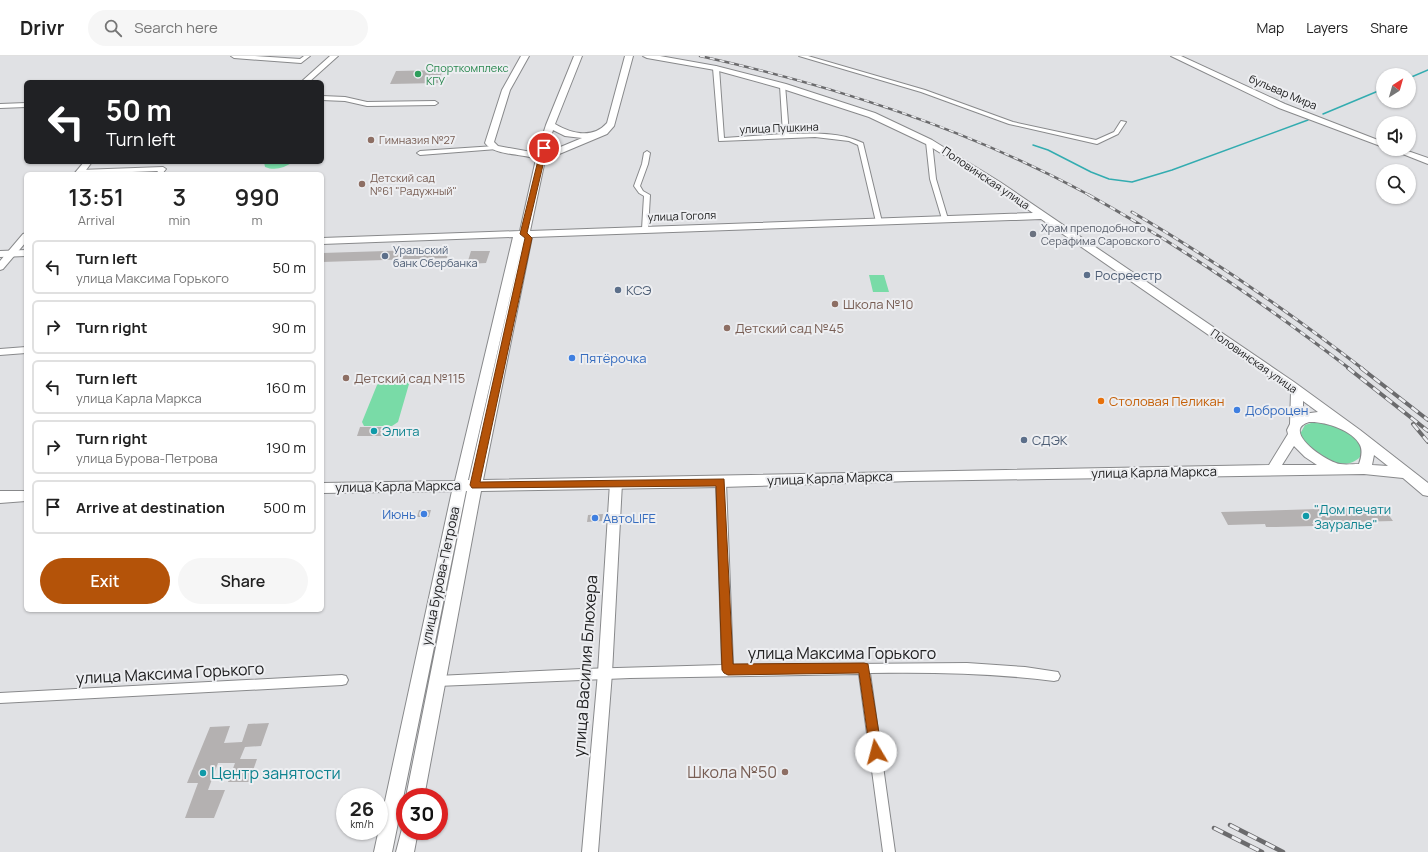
<!DOCTYPE html>
<html lang="en">
<head>
<meta charset="utf-8">
<style>
	body { margin:0; font-family:Manrope,sans-serif; background:#f6f6f6; color:#222; height:100vh; display:flex; flex-direction:column; font-size:15px; white-space:nowrap }
	* { box-sizing:border-box; margin:0 }
	p { font-size:13px; color:#767676 }
	.icon { flex:none; width:22px; height:22px; fill:none; stroke:currentColor; stroke-width:2; stroke-linecap:round; stroke-linejoin:round }
	.map { position:relative; flex:1; overflow:hidden }
	.drawer { position:absolute; left:24px; top:116px; width:300px; height:440px; display:flex; flex-direction:column; background:#fff; border-radius:6px; box-shadow:0 1px 3px #0004 }
	.drawer>* { flex:none }
	.guide { position:absolute; left:24px; top:24px; width:300px; height:84px; border-radius:6px; box-shadow:0 1px 3px #0004; background:#202124; color:#fff; overflow:hidden }
	.needle { width:26px; rotate:37deg }
	.controls { position:absolute; left:1376px; top:12px; display:grid; gap:8px }
	.controls a { display:grid; place-items:center; width:40px; height:40px; border-radius:50%; background:#fff; box-shadow:0 1px 3px #0004; font-size:20px }
	.speed { position:absolute; left:336px; top:732px; display:flex; gap:8px; font-size:20px; font-weight:700; text-align:center }
	.speed>* { display:grid; place-content:center; width:52px; height:52px; border-radius:50%; background:#fff; box-shadow:0 1px 3px #0004; line-height:1 }
	.speed small { font-size:10px; font-weight:400 }
	.speed .limit { border:6px solid #d22; background:#fff; color:#111 }
	.pin { position:absolute; display:grid; place-items:center; width:34px; height:34px; color:#fff; margin:-17px; border:2px solid #fff; border-radius:50%; box-shadow:0 1px 4px #0007 }
	.me { position:absolute; width:44px; margin:-22px; rotate:352deg; stroke-linejoin:round; filter:drop-shadow(0 0 3px #0008) }
	.turn { display:flex; align-items:center; gap:14px; height:84px; padding:0 16px; font-size:18px }
	.turn .icon { width:52px; height:52px; stroke-width:2.5 }
	.turn b { display:block; font-size:28px; line-height:34px }
	.eta { display:flex; justify-content:space-evenly; align-items:center; height:68px; text-align:center }
	.eta b { font-size:24px; font-weight:600; line-height:28px }
	.button { display:flex; gap:8px; margin-top:auto; padding:8px 16px }
	.button a { flex:1; height:46px; border-radius:24px; background:#b45309; color:#fff; font-size:16px; font-weight:600; line-height:46px; text-align:center }
	.button a+a { background:#f6f6f6; color:#222 }
	ul { padding:0; list-style:none }
	li { display:flex; align-items:center; gap:12px; height:54px; margin:0 8px 6px; padding:0 8px; border:2px solid #e0e0e0; border-radius:6px }
	li div { flex:1 }
	li b { display:block; font-size:15px }
	li em { font-style:normal }
	header { display:flex; align-items:center; gap:24px; box-sizing:border-box; height:56px; padding:0 20px; background:#fff; border-bottom:1px solid #e0e0e0 }
	header strong { font-size:19px }
	nav { display:flex; gap:22px; margin-inline-start:auto; font-size:14px }
	.search { width:280px; height:36px; background:#f6f6f6; display:flex; align-items:center; gap:10px; box-sizing:border-box; padding:0 14px; border-radius:22px; color:#767676; font-size:15px }
	.map>svg:first-child { display:block }
	.green { fill:#79dba7 }
	.lines { fill:none; stroke-linecap:round; stroke-linejoin:round }
	.stream { stroke:#33acb0; stroke-width:1.5 }
	.building { fill:#b4b1b1 }
	.minor-casing { stroke:#88898b; stroke-width:2 }
	.tertiary-casing { stroke:#88898b; stroke-width:2 }
	.secondary-casing { stroke:#88898b; stroke-width:2 }
	.minor { fill:#fff; fill-rule:evenodd }
	.tertiary { fill:#fff; fill-rule:evenodd }
	.secondary { fill:#fff; fill-rule:evenodd }
	.rail-far3-casing { stroke:#6b6b6d; stroke-width:2.5 }
	.rail-far2-casing { stroke:#6b6b6d; stroke-width:3 }
	.rail-far1-casing { stroke:#6b6b6d; stroke-width:4 }
	.rail-casing { stroke:#6b6b6d; stroke-width:4.5 }
	.rail-far3 { stroke:#edeef1; stroke-width:1.5; stroke-dasharray:5; stroke-linecap:butt }
	.rail-far2 { stroke:#edeef1; stroke-width:2; stroke-dasharray:6; stroke-linecap:butt }
	.rail-far1 { stroke:#edeef1; stroke-width:2.5; stroke-dasharray:8; stroke-linecap:butt }
	.rail { stroke:#edeef1; stroke-width:3; stroke-dasharray:10; stroke-linecap:butt }
	.route { fill:#b45309; stroke:#753606 }
	.leisure-dot { fill:#2e9e5b; stroke:#edeef1; stroke-width:1.5 }
	.education-dot { fill:#8d6e63; stroke:#edeef1; stroke-width:1.5 }
	.worship-dot { fill:#6b7280; stroke:#edeef1; stroke-width:1.5 }
	.service-dot { fill:#5c6f8a; stroke:#edeef1; stroke-width:1.5 }
	.shop-dot { fill:#3f7fe0; stroke:#edeef1; stroke-width:1.5 }
	.food-dot { fill:#e8710a; stroke:#edeef1; stroke-width:1.5 }
	.culture-dot { fill:#0f9aa8; stroke:#edeef1; stroke-width:1.5 }
	.labels { text-anchor:middle; stroke-width:4; stroke-linejoin:round; paint-order:stroke }
	.far-leisure-label { font-size:11px; fill:#27864d; stroke:#edeef1; text-anchor:start }
	.far-street-label { font-size:11px; fill:#202021; stroke:#edeef1 }
	.far-education-label { font-size:11px; fill:#785e54; stroke:#edeef1; text-anchor:start }
	.far-worship-label { font-size:11px; fill:#5b616d; stroke:#edeef1; text-anchor:start }
	.far-service-label { font-size:11px; fill:#4e5e75; stroke:#edeef1; text-anchor:start }
	.service-label { font-size:13px; fill:#4e5e75; stroke:#edeef1; text-anchor:start }
	.education-label { font-size:13px; fill:#785e54; stroke:#edeef1; text-anchor:start }
	.shop-label { font-size:13px; fill:#366cbe; stroke:#edeef1; text-anchor:start }
	.food-label { font-size:13px; fill:#c56008; stroke:#edeef1; text-anchor:start }
	.culture-label { font-size:13px; fill:#0d838f; stroke:#edeef1; text-anchor:start }
	.street-label { font-size:13px; fill:#202021; stroke:#edeef1 }
	.near-street-label { font-size:16px; fill:#202021; stroke:#edeef1 }
	.near-education-label { font-size:16px; fill:#785e54; stroke:#edeef1; text-anchor:end }
	.near-culture-label { font-size:16px; fill:#0d838f; stroke:#edeef1; text-anchor:start }
</style>
</head>
<body>
<header>
<strong>Drivr</strong>
<div class="search"><svg class="icon" aria-label="search" viewBox="0 0 24 24"><circle cx="10" cy="10" r="6"/><path d="M15 15l6 6"/></svg>Search here</div>
<nav><a>Map</a><a>Layers</a><a>Share</a></nav>
</header>
<div class="map">
<svg width="1428" height="796" viewBox="0 0 1428 796">
	<rect width="100%" height="100%" fill="#e0e1e4"/>
	<path class="green" d="M264,106h29c-9,6 -18,9 -28,5z
		M869,219h15l5,17h-16z
		M404,324l5,4 -11,38 -6,4h-28l-2,-4 15,-37 5,-4z
		M1314,366c16,0 54,12 46,35 -17,18 -55,-3 -60,-23l5,-9z"/>
	<g class="lines">
		<path class="stream" d="M1409,22l19,-8
			M1323,58l60,-25
			M1033,89l15,5 43,22 18,7 23,3 40,-12 136,-50"/>
	</g>
	<path class="building" d="M443,14l-5,13 -48,1 6,-13z
		M449,193l-2,9 -125,4v-9z
		M471,195h19l-4,12 -19,1z
		M360,371h31l-3,9h-31z
		M1383,451l10,14 -81,2 2,3 -38,1h-10l-1,-3 -37,1 -7,-13z
		M419,454h12l-2,7h-12z
		M603,458l-1,7 -15,1 1,-7z
		M269,667l-8,23 -16,1 -5,12h17l-8,23h-21l7,-19h-17l-10,27h17l-11,28h-29l13,-35h-11l23,-56 20,-1 -6,17 18,-1 6,-18z"/>
	<g class="lines">
		<defs>
			<path id="minor" d="M231,0h24l45,3 4,-3h6l-9,7 -67,-5z
				M799,0h9l117,34 88,32 83,18 18,-8 7,-11 5,1 -8,12 -21,10 -88,-20 -88,-32z
				M716,10l3,2 5,70 59,-4 -3,-48 5,-1 4,49c25,-1 51,-2 74,9l19,79 -1,1 -2,1 -3,-2 -18,-77 -9,-4 -34,-4 -96,4 -6,-73z
				M322,40l23,1 22,5 68,-1 3,2 -3,2 -68,1 -22,-5 -23,-1z
				M929,84l3,2 4,37 12,40 -3,2 -3,-2 -12,-40 -4,-37z
				M495,90l2,1v2l-77,6 -3,-2 3,-2z
				M647,95l3,2 -2,11 -8,22 3,5 7,4 -2,34 -3,2 -3,-2 2,-33 -5,-3 -5,-7 8,-22 2,-11z
				M163,111l3,2 -4,5h-6l2,-3 -78,3 -3,-2 3,-2z
				M26,291v6l-26,2v-6z
				M721,422l3,1 2,3 7,183 234,-2 58,4 33,5 2,4 -2,4 -4,1c-61,-8 -122,-9 -184,-8l25,179h-12l-24,-178 -229,4 -193,8 -4,-1 -2,-4 2,-4 4,-1 145,-7 140,-4 -6,-183 2,-3z
				M342,619l4,1 2,4 -2,4 -4,1 -342,18v-10z"/>
			<path id="tertiary" d="M330,0h8l-29,26h-8z
				M1171,0h10l104,48 98,38v5l-104,-39z
				M26,47v4l-26,1v-4z
				M1390,93h12l26,9v6z
				M84,106h8l-9,12h-9z
				M26,177v9l-23,27 -3,1v-9l23,-27z
				M616,422l4,2 2,3 -10,190 -14,179h-16l16,-179 12,-190 2,-3z"/>
			<path id="secondary" d="M521,0h8l-19,34 -16,52 4,4 39,7 9,-28 28,-69h8l-27,68c17,10 38,15 52,-1l18,-67h8l-19,70 -7,8 -62,26 -15,71 503,-18 -39,-27 -68,-42 -57,-27 -89,-29 -65,-18 -68,-12 -4,-2h17l56,10 70,18 89,29 57,27 68,42 294,200 66,48 68,53v13l-5,-1 -20,-17 -39,-4 -453,7 -190,6 -240,4 -57,306h-18l61,-306h-1l-74,361h-18l78,-361 -130,2v-10l133,-2 58,-244 -191,7v-6l198,-7 16,-72c-16,-6 -41,-3 -51,-16l17,-53zM553,74l12,6 17,2 -36,15zM1041,163l250,173 -1,32 -3,6 1,4 -19,31 -786,15 49,-243zM523,184l-54,240h-1zM1303,345l15,11 -15,2zM1309,366c15,-1 44,8 51,23 3,6 1,13 -1,19 -6,0 -13,1 -19,0 -10,-1 -43,-22 -40,-35 1,-4 6,-6 9,-7zM1294,390l11,11 12,8h-35zM1374,399l14,11 -16,-1z
				M26,194v6l-26,1v-6z
				M0,435h26v10l-26,2z
				M405,768v7h13l-4,21h-18l7,-27z"/>
		</defs>
		<use href="#minor" class="minor-casing"/>
		<use href="#tertiary" class="tertiary-casing"/>
		<use href="#secondary" class="secondary-casing"/>
		<use href="#minor" class="minor"/>
		<use href="#tertiary" class="tertiary"/>
		<use href="#secondary" class="secondary"/>
		<defs>
			<path id="rail-far3" d="M700,0c136,30 268,73 391,140"/>
			<path id="rail-far2" d="M1089,139c92,51 177,110 261,174
				M1132,156c81,47 157,100 231,157"/>
			<path id="rail-far1" d="M1348,312l80,63
				M1361,312l67,52
				M1413,368l15,18"/>
			<path id="rail" d="M1230,769l53,27
				M1214,772l48,24"/>
		</defs>
		<use href="#rail-far3" class="rail-far3-casing"/>
		<use href="#rail-far2" class="rail-far2-casing"/>
		<use href="#rail-far1" class="rail-far1-casing"/>
		<use href="#rail" class="rail-casing"/>
		<use href="#rail-far3" class="rail-far3"/>
		<use href="#rail-far2" class="rail-far2"/>
		<use href="#rail-far1" class="rail-far1"/>
		<use href="#rail" class="rail"/>
	</g>
	<path class="route" d="M544,91l3,1 -20,85 5,5 -52,244 244,-3 9,185 131,-1 4,1 14,88 -2,4 -4,2 -5,-2 -1,-4 -11,-79 -131,2 -4,-2 -2,-3 -6,-184 -244,2 -2,-3 55,-247 -5,-4 21,-86z"/>
	<circle class="leisure-dot" cx="418" cy="18" r="4"/>
	<g class="education-dot">
		<circle cx="371" cy="84" r="4"/>
		<circle cx="362" cy="128" r="4"/>
		<circle cx="835" cy="248" r="4"/>
		<circle cx="727" cy="272" r="4"/>
		<circle cx="346" cy="322" r="4"/>
		<circle cx="785" cy="716" r="4"/>
	</g>
	<circle class="worship-dot" cx="1033" cy="178" r="4"/>
	<g class="service-dot">
		<circle cx="385" cy="200" r="4"/>
		<circle cx="1087" cy="219" r="4"/>
		<circle cx="618" cy="234" r="4"/>
		<circle cx="1024" cy="384" r="4"/>
	</g>
	<g class="shop-dot">
		<circle cx="572" cy="302" r="4"/>
		<circle cx="1237" cy="354" r="4"/>
		<circle cx="424" cy="458" r="4"/>
		<circle cx="595" cy="462" r="4"/>
	</g>
	<circle class="food-dot" cx="1101" cy="345" r="4"/>
	<g class="culture-dot">
		<circle cx="374" cy="375" r="4"/>
		<circle cx="1306" cy="460" r="4"/>
		<circle cx="203" cy="717" r="4"/>
	</g>
	<g class="labels">
		<g class="far-leisure-label">
			<text x="426" y="16">Спорткомплекс<tspan x="426" dy="13">КГУ</tspan></text>
		</g>
		<g class="far-street-label">
			<text transform="translate(1283 36) rotate(23)" y="4">бульвар Мира</text>
			<text transform="translate(779 72) rotate(-2)" y="4">улица Пушкина</text>
			<text transform="translate(986 122) rotate(34)" y="4">Половинская улица</text>
			<text transform="translate(682 160) rotate(-2)" y="4">улица Гоголя</text>
			<text transform="translate(1254 305) rotate(35)" y="4">Половинская улица</text>
		</g>
		<g class="far-education-label">
			<text x="379" y="88">Гимназия №27</text>
			<text x="370" y="126">Детский сад<tspan x="370" dy="13">№61 "Радужный"</tspan></text>
		</g>
		<g class="far-worship-label">
			<text x="1041" y="176">Храм преподобного<tspan x="1041" dy="13">Серафима Саровского</tspan></text>
		</g>
		<g class="far-service-label">
			<text x="393" y="198">Уральский<tspan x="393" dy="13">банк Сбербанка</tspan></text>
		</g>
		<g class="service-label">
			<text x="1095" y="224">Росреестр</text>
			<text x="626" y="239">КСЭ</text>
			<text x="1032" y="389">СДЭК</text>
		</g>
		<g class="education-label">
			<text x="843" y="253">Школа №10</text>
			<text x="735" y="277">Детский сад №45</text>
			<text x="354" y="327">Детский сад №115</text>
		</g>
		<g class="shop-label">
			<text x="580" y="307">Пятёрочка</text>
			<text x="1245" y="359">Доброцен</text>
			<text x="416" y="463" text-anchor="end">Июнь</text>
			<text x="603" y="467">АвтоLIFE</text>
		</g>
		<g class="food-label">
			<text x="1109" y="350">Столовая Пеликан</text>
		</g>
		<g class="culture-label">
			<text x="382" y="380">Элита</text>
			<text x="1314" y="458">"Дом печати<tspan x="1314" dy="15">Зауралье"</tspan></text>
		</g>
		<g class="street-label">
			<text transform="translate(1154 416) rotate(-1)" y="5">улица Карла Маркса</text>
			<text transform="translate(830 422) rotate(-2)" y="5">улица Карла Маркса</text>
			<text transform="translate(398 430) rotate(-1)" y="5">улица Карла Маркса</text>
			<text transform="translate(440 520) rotate(-78)" y="5">улица Бурова-Петрова</text>
		</g>
		<g class="near-street-label">
			<text x="842" y="603">улица Максима Горького</text>
			<text transform="translate(585 610) rotate(-86)" y="6">улица Василия Блюхера</text>
			<text transform="translate(170 617) rotate(-3)" y="6">улица Максима Горького</text>
		</g>
		<g class="near-education-label">
			<text x="777" y="722">Школа №50</text>
		</g>
		<g class="near-culture-label">
			<text x="211" y="723">Центр занятости</text>
		</g>
	</g>
</svg>
<div class="controls">
<a><svg class="needle" viewBox="-14 -14 28 28"><path d="M0-13l5 13h-10z" fill="#e53935"/><path d="M0 13l5-13h-10z" fill="#767676"/></svg></a>
<a><svg class="icon" aria-label="sound" viewBox="0 0 24 24"><path d="M4 9h4l5-4v14l-5-4H4zM17 9q2 3 0 6"/></svg></a>
<a><svg class="icon" aria-label="search" viewBox="0 0 24 24"><circle cx="10" cy="10" r="6"/><path d="M15 15l6 6"/></svg></a>
</div>
<div class="speed"><div>26<small>km/h</small></div><div class="limit">30</div></div>
<div class="pin" style="left:544px;top:92px;background:#d93025"><svg class="icon" aria-label="arrive" viewBox="0 0 24 24"><path d="M6 21V4h12l-3 4 3 4H6"/></svg></div>
<svg class="me" style="left:876px;top:696px" viewBox="-20 -20 40 40"><circle r="19" fill="#fff"/><path d="M0-13L10 11 0 6-10 11z" fill="#b45309"/></svg>
<div class="guide">
<div class="turn"><svg class="icon" aria-label="left" viewBox="0 0 24 24"><path d="M17 20v-9H6M10 6l-5 5 5 5"/></svg><div><b>50 m</b>Turn left</div></div>
</div>
<section class="drawer">
<div class="eta">
<div><b>13:51</b><p>Arrival</p></div>
<div><b>3</b><p>min</p></div>
<div><b>990</b><p>m</p></div>
</div>
<ul>
<li><svg class="icon" aria-label="left" viewBox="0 0 24 24"><path d="M17 20v-9H6M10 6l-5 5 5 5"/></svg><div><b>Turn left</b><p>улица Максима Горького</p></div><em>50 m</em></li>
<li><svg class="icon" aria-label="right" viewBox="0 0 24 24"><path d="M7 20v-9h11M14 6l5 5-5 5"/></svg><div><b>Turn right</b></div><em>90 m</em></li>
<li><svg class="icon" aria-label="left" viewBox="0 0 24 24"><path d="M17 20v-9H6M10 6l-5 5 5 5"/></svg><div><b>Turn left</b><p>улица Карла Маркса</p></div><em>160 m</em></li>
<li><svg class="icon" aria-label="right" viewBox="0 0 24 24"><path d="M7 20v-9h11M14 6l5 5-5 5"/></svg><div><b>Turn right</b><p>улица Бурова-Петрова</p></div><em>190 m</em></li>
<li><svg class="icon" aria-label="arrive" viewBox="0 0 24 24"><path d="M6 21V4h12l-3 4 3 4H6"/></svg><div><b>Arrive at destination</b></div><em>500 m</em></li>
</ul>
<div class="button"><a>Exit</a><a>Share</a></div>
</section>
</div>
</body>
</html>
